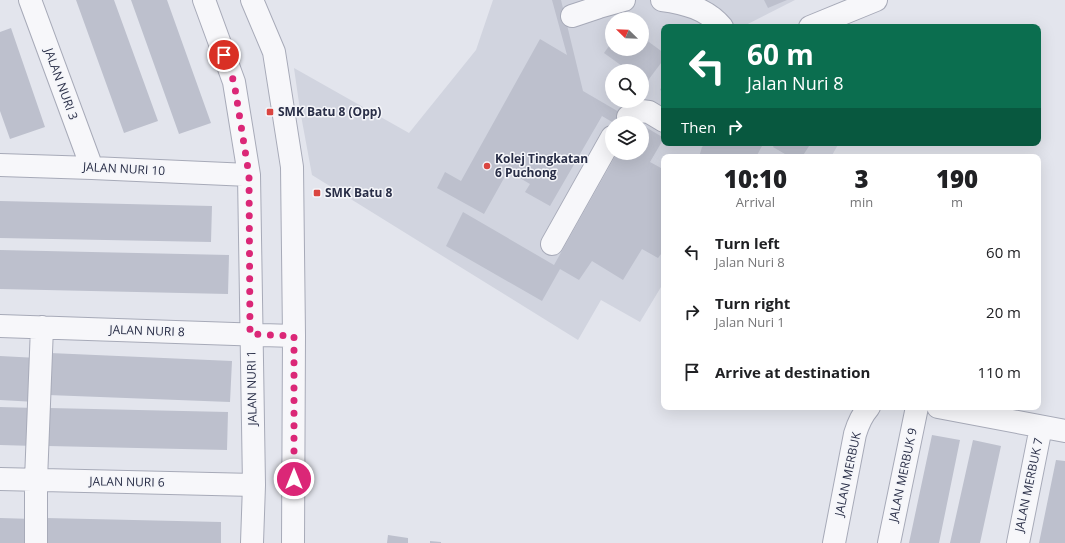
<!DOCTYPE html>
<html lang="en">
<head>
<meta charset="utf-8">
<style>
	body { margin:0; font-family:"Open Sans",sans-serif; background:#f6f6f6; color:#202124; height:100vh; display:flex; flex-direction:column; font-size:15px; white-space:nowrap }
	* { box-sizing:border-box; margin:0 }
	p { font-size:13px; color:#757577 }
	.icon { flex:none; width:22px; height:22px; fill:none; stroke:currentColor; stroke-width:2; stroke-linecap:round; stroke-linejoin:round }
	.map { position:relative; flex:1; overflow:hidden }
	.panel { position:absolute; left:661px; top:154px; width:380px; height:256px; display:flex; flex-direction:column; background:#fff; border-radius:8px; box-shadow:0 4px 16px #0002 }
	.panel>* { flex:none }
	.guide { position:absolute; left:661px; top:24px; width:380px; height:122px; border-radius:8px; box-shadow:0 4px 16px #0002; background:#0b6e4f; color:#fff; overflow:hidden }
	.needle { width:26px; rotate:293deg }
	.buttons { position:absolute; left:605px; top:12px; display:grid; gap:8px }
	.buttons a { display:grid; place-items:center; width:44px; height:44px; border-radius:50%; background:#fff; box-shadow:0 4px 16px #0002; font-size:20px }
	.pin { position:absolute; display:grid; place-items:center; width:34px; height:34px; color:#fff; margin:-17px; border:2px solid #fff; border-radius:50%; box-shadow:0 1px 4px #0007 }
	.me { position:absolute; width:44px; margin:-22px; rotate:0deg; stroke-linejoin:round; filter:drop-shadow(0 0 3px #0008) }
	.turn { display:flex; align-items:center; gap:14px; height:84px; padding:0 20px; font-size:18px }
	.turn .icon { width:52px; height:52px; stroke-width:2.5 }
	.turn b { display:block; font-size:28px; line-height:34px }
	.then { display:flex; align-items:center; height:38px; padding:0 20px; background:#0003; gap:8px; font-size:15px }
	.eta { display:flex; justify-content:space-evenly; align-items:center; height:68px; text-align:center }
	.eta b { font-size:24px; font-weight:800; line-height:28px }
	ul { padding:0; list-style:none }
	li { display:flex; align-items:center; gap:12px; height:60px; padding:0 20px }
	li div { flex:1 }
	li b { display:block; font-size:15px }
	li em { font-style:normal }
	.map>svg:first-child { display:block }
	.built { fill:#d1d4df; fill-rule:evenodd }
	.building { fill:#bdc0cd }
	.lines { fill:none; stroke-linecap:round; stroke-linejoin:round }
	.minor-casing { stroke:#a7aab8; stroke-width:24 }
	.minor { stroke:#f7f7fa; stroke-width:22 }
	.route { stroke:#db2777; stroke-width:7; stroke-dasharray:0 12.6 }
	.poi-dot { fill:#da4540; stroke:#f4f5f9; stroke-width:1.5 }
	.labels { text-anchor:middle; stroke-width:3; stroke-linejoin:round; paint-order:stroke }
	.street-label { font-size:12px; fill:#292e47; stroke:#f4f5f9 }
	.poi-label { font-size:12px; font-weight:bold; fill:#292e47; stroke:#f4f5f9; text-anchor:start }
</style>
</head>
<body>
<div class="map">
<svg width="1065" height="543" viewBox="0 0 1065 543">
	<rect width="100%" height="100%" fill="#e3e5ed"/>
	<path class="built" d="M493,0h302l-53,27h-78v116h175l-8,14h-167v125l-24,40 -39,-22 -23,40 -266,-165 -12,-65 -6,-42 115,65 67,-83zM612,19h30v30h-30zM612,71h30v30h-30zM612,123h30v30h-30z"/>
	<path class="building" d="M76,0h38l44,121 -34,12z
		M131,0h36l44,123 -32,11z
		M552,0h9l22,91 55,32h-24l-12,-7 -52,90 -25,-14 5,-8 -22,-13 -24,43 -47,-26 8,-16 16,9 79,-142 27,16z
		M764,0h23l-19,8z
		M11,28l34,99 -35,12 -10,-28v-79z
		M642,37l22,16v6l-18,24 -4,-3v-9h-13l-25,-18 8,-11v7h30z
		M664,82v10l-4,-2z
		M642,125l22,13 -14,24 11,6 3,-6v88l-6,8 -16,-9 -19,31 -31,-19 -13,19 -19,-11 -18,32 -96,-55 17,-34 91,53 63,-112h25z
		M706,143h51l5,3 -6,11h-57l3,-10z
		M775,143h36l-9,14h-12l-17,-10z
		M0,201l212,5 -1,36 -211,-4z
		M0,250l229,5 -1,39 -228,-5z
		M50,353l182,8 -2,41 -182,-7z
		M0,356l38,2 -2,44 -36,-2z
		M0,407l36,1 -1,38 -35,-1z
		M49,408l179,4 -1,38 -179,-4z
		M932,435l28,5 -21,103h-30z
		M973,440l28,6 -21,97h-30z
		M1056,460l9,1v82h-26z
		M0,518l34,1 -1,24h-33z
		M46,518l175,4v21h-175z
		M388,535l20,3v5h-21z
		M430,541l11,1v1h-11z"/>
	<g class="lines">
		<defs>
			<path id="minor" d="M30,0l62,168
				M204,0l30,82 15,93 5,310 -2,58
				M252,0l22,52 18,115 2,169 -1,207
				M662,0c23,3 45,9 60,27
				M572,16l27,-9 25,-7
				M810,27l66,-27
				M628,117l13,-6 8,1 15,9
				M0,165l92,3 157,7
				M552,244l60,-107
				M0,326l294,10
				M938,407l127,24
				M0,479l254,6
				M36,543v-63l6,-153
				M834,543l21,-109c3,-10 7,-19 14,-27
				M889,543l28,-136
				M1018,543l23,-116"/>
		</defs>
		<use href="#minor" class="minor-casing"/>
		<use href="#minor" class="minor"/>
	</g>
	<g class="lines">
		<path class="route" d="M224,55l10,27 15,93 1,159 44,2v143"/>
	</g>
	<g class="poi-dot">
		<rect x="266" y="108" width="8" height="8" rx="2"/>
		<circle cx="487" cy="166" r="4"/>
		<rect x="313" y="189" width="8" height="8" rx="2"/>
	</g>
	<g class="labels">
		<g class="street-label">
			<text transform="translate(61 84) rotate(70)" y="4">JALAN NURI 3</text>
			<text transform="translate(124 169) rotate(3)" y="4">JALAN NURI 10</text>
			<text transform="translate(147 331) rotate(2)" y="4">JALAN NURI 8</text>
			<text transform="translate(252 388) rotate(-91)" y="4">JALAN NURI 1</text>
			<text transform="translate(848 474) rotate(-78)" y="4">JALAN MERBUK</text>
			<text transform="translate(903 475) rotate(-78)" y="4">JALAN MERBUK 9</text>
			<text transform="translate(127 482) rotate(1)" y="4">JALAN NURI 6</text>
			<text transform="translate(1029 485) rotate(-78)" y="4">JALAN MERBUK 7</text>
		</g>
		<g class="poi-label">
			<text x="278" y="116">SMK Batu 8 (Opp)</text>
			<text x="495" y="163">Kolej Tingkatan<tspan x="495" dy="14">6 Puchong</tspan></text>
			<text x="325" y="197">SMK Batu 8</text>
		</g>
	</g>
</svg>
<div class="buttons">
<a><svg class="needle" viewBox="-14 -14 28 28"><path d="M0-13l5 13h-10z" fill="#e53935"/><path d="M0 13l5-13h-10z" fill="#757577"/></svg></a>
<a><svg class="icon" aria-label="search" viewBox="0 0 24 24"><circle cx="10" cy="10" r="6"/><path d="M15 15l6 6"/></svg></a>
<a><svg class="icon" aria-label="layers" viewBox="0 0 24 24"><path d="M12 4l9 5-9 5-9-5zM3 14l9 5 9-5"/></svg></a>
</div>
<div class="pin" style="left:224px;top:55px;background:#d93025"><svg class="icon" aria-label="arrive" viewBox="0 0 24 24"><path d="M6 21V4h12l-3 4 3 4H6"/></svg></div>
<svg class="me" style="left:294px;top:479px" viewBox="-20 -20 40 40"><circle r="17" fill="#db2777" stroke="#fff" stroke-width="3"/><path d="M0-11L8 9 0 5-8 9z" fill="#fff"/></svg>
<div class="guide">
<div class="turn"><svg class="icon" aria-label="left" viewBox="0 0 24 24"><path d="M17 20v-9H6M10 6l-5 5 5 5"/></svg><div><b>60 m</b>Jalan Nuri 8</div></div>
<div class="then">Then<svg class="icon" aria-label="right" viewBox="0 0 24 24"><path d="M7 20v-9h11M14 6l5 5-5 5"/></svg></div>
</div>
<section class="panel">
<div class="eta">
<div><b>10:10</b><p>Arrival</p></div>
<div><b>3</b><p>min</p></div>
<div><b>190</b><p>m</p></div>
</div>
<ul>
<li><svg class="icon" aria-label="left" viewBox="0 0 24 24"><path d="M17 20v-9H6M10 6l-5 5 5 5"/></svg><div><b>Turn left</b><p>Jalan Nuri 8</p></div><em>60 m</em></li>
<li><svg class="icon" aria-label="right" viewBox="0 0 24 24"><path d="M7 20v-9h11M14 6l5 5-5 5"/></svg><div><b>Turn right</b><p>Jalan Nuri 1</p></div><em>20 m</em></li>
<li><svg class="icon" aria-label="arrive" viewBox="0 0 24 24"><path d="M6 21V4h12l-3 4 3 4H6"/></svg><div><b>Arrive at destination</b></div><em>110 m</em></li>
</ul>
</section>
</div>
</body>
</html>
